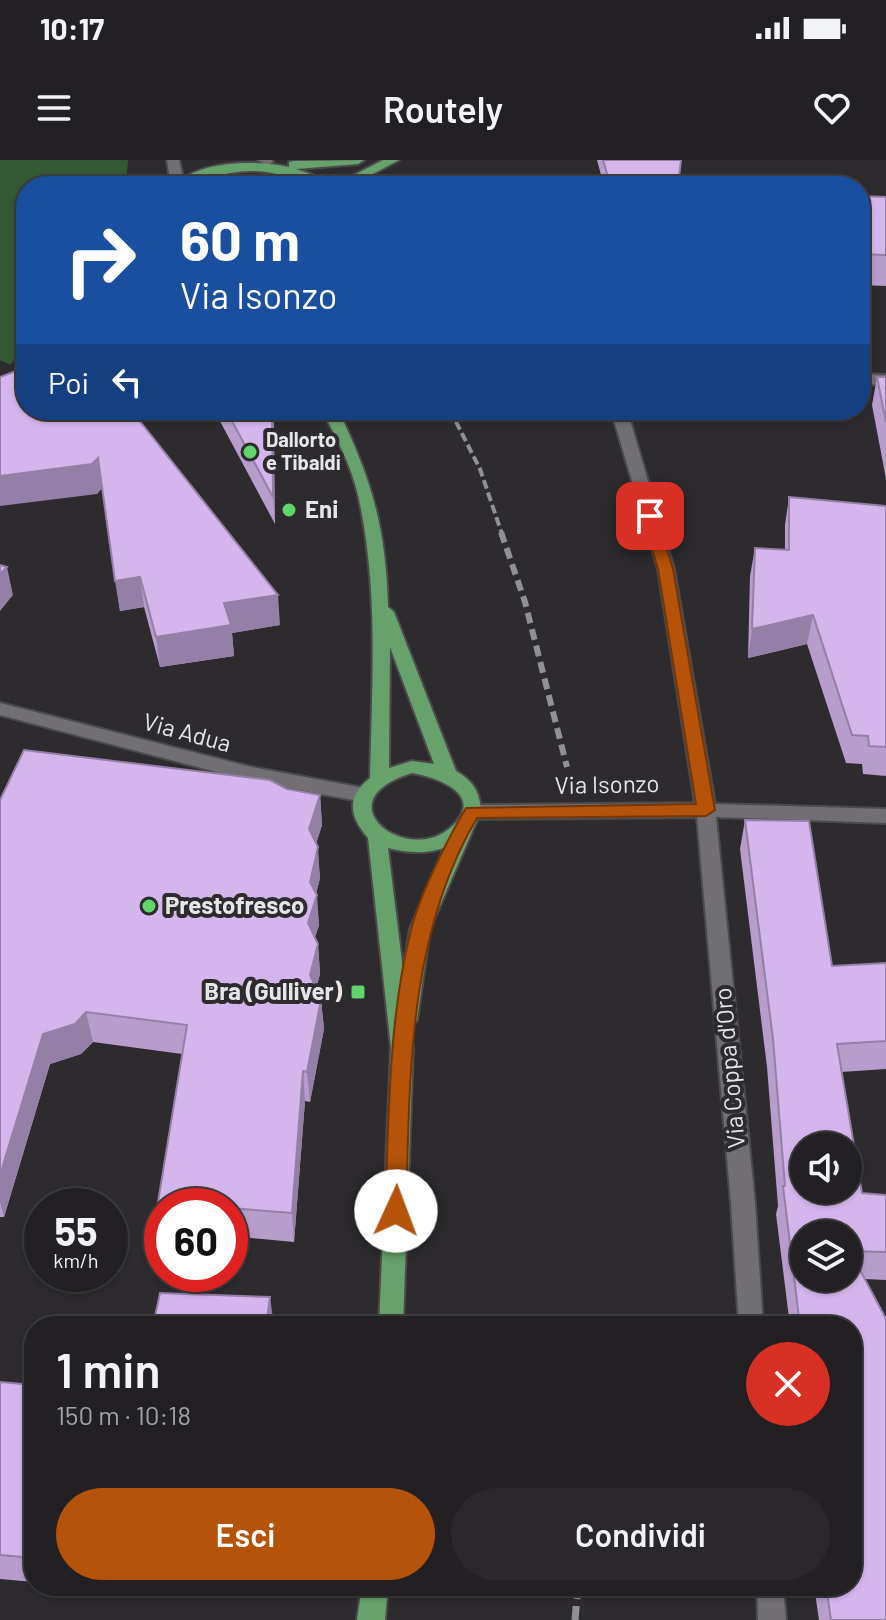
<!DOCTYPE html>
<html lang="it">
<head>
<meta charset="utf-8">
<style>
	body { margin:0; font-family:Barlow,sans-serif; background:#2a282a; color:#f1f3f6; height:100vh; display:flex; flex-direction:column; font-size:30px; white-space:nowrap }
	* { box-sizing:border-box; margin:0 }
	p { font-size:26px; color:#a2a3a5 }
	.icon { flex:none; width:44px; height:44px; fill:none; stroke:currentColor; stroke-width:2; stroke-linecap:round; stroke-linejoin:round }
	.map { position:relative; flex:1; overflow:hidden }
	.side { position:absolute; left:24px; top:1156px; width:838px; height:280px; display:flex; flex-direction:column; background:#222022; border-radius:32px; box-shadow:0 2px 6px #0004,0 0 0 2px #3f3e40 }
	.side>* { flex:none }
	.banner { position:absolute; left:16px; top:16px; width:854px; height:244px; border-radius:32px; box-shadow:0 2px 6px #0004,0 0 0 2px #3f3e40; background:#1a4fa0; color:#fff; overflow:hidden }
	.controls { position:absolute; left:790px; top:972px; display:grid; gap:16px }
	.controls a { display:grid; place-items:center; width:72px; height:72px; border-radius:50%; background:#222022; box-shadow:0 2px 6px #0004,0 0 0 2px #3f3e40; font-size:40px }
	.speed { position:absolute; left:24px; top:1028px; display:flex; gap:16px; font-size:40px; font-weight:700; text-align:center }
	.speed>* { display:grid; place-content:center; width:104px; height:104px; border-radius:50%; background:#222022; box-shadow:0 2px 6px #0004,0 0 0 2px #3f3e40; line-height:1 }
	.speed small { font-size:20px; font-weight:400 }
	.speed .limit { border:12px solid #d22; background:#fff; color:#111 }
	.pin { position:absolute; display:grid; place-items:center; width:68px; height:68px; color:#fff; margin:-34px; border-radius:16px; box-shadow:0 4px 12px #0006 }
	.me { position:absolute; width:88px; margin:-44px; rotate:2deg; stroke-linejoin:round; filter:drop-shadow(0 0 6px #0008) }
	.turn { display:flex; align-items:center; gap:28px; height:168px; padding:0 32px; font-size:36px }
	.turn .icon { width:104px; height:104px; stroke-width:2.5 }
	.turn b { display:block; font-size:56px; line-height:68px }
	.then { display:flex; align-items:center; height:76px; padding:0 32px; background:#0003; gap:16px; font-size:30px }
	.round { display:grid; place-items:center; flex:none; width:84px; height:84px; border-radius:42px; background:#2a282a }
	.summary { display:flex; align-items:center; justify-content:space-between; height:136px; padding:0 32px }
	h1 { font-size:48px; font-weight:600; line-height:60px }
	.primary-button { display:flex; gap:16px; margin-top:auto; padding:16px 32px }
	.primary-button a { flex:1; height:92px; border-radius:48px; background:#b45309; color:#fff; font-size:32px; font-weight:600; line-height:92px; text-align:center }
	.primary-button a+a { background:#2a282a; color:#f1f3f6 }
	.status { display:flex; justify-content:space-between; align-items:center; height:56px; padding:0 40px; background:#222022; direction:ltr }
	.status svg { height:22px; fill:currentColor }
	header { display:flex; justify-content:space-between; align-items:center; height:104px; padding:0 32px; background:#222022; font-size:36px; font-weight:600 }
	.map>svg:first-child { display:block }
	.green { fill:#355837 }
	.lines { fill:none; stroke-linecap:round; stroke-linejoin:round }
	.street-casing { stroke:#4b4a4c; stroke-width:4 }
	.secondary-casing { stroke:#4b4a4c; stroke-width:4 }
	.primary-casing { stroke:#4b4a4c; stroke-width:4 }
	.street { fill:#716f73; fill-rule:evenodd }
	.secondary { fill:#716f73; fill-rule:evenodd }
	.primary { fill:#67a16c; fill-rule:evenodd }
	.rail-far2 { stroke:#919092; stroke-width:4; stroke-dasharray:9 4; stroke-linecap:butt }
	.rail-far1 { stroke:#919092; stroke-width:6; stroke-dasharray:11 6; stroke-linecap:butt }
	.rail { stroke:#919092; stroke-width:7; stroke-dasharray:14 7; stroke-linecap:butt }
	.wall { fill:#b69dcc }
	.shaded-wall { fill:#947fa6 }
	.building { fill:#d4b6ed; stroke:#947fa6; stroke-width:2; fill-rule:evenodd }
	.route { fill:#b45309; stroke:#753606; stroke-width:2 }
	.poi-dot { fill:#60d56a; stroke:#2d2b2e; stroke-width:3 }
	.labels { text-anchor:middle; stroke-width:8; stroke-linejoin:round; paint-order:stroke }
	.far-poi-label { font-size:20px; font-weight:bold; fill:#e6e5e7; stroke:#2d2b2e; text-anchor:start }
	.poi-label { font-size:24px; font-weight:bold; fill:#e6e5e7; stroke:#2d2b2e; text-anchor:start }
	.street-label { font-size:24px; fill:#e6e5e7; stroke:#2d2b2e }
</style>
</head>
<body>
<div class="status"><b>10:17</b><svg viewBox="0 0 49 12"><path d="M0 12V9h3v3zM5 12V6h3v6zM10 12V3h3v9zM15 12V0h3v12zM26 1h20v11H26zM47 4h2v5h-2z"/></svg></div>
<header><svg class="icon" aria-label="menu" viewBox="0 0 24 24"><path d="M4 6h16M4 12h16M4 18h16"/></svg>Routely<svg class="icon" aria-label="heart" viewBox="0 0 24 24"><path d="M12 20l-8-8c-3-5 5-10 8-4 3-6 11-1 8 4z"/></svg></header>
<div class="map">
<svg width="886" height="1460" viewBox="0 0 886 1460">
	<rect width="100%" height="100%" fill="#2d2b2e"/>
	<path class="green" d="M0,0h128l-2,26h-100v160l-16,19 -10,-5z"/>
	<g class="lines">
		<defs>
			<path id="street" d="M860,214l26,1v10l-26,-1z
				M611,250h16l47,159 41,235 171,5v14l-170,-6 39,386 8,123h-24l-8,-123 -34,-386 -225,2 -10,-7 10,-7 223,-2 -37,-234z
				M0,543l251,64 113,21 10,7 -10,7 -113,-21 -251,-66z
				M757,1426h26l3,34h-28z"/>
			<path id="secondary" d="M167,0h12l6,26h-14z
				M258,0h14l1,2 -6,4z"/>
			<path id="primary" d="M364,0l-6,4 -62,5 17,6 14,11c-24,0 -44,-15 -74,-15 -32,-1 -54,15 -80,15 28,-26 80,-26 116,-19v-5l5,-1z
				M383,0h16l-49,26h-17z
				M322,250h16c34,70 48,119 50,197l6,5 62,159c17,10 24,21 25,40l-51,118 -13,91 -7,7 3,21 -10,278h-24l12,-278 -23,-210c-19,-22 -22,-41 2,-60 2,-94 9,-191 -12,-283 -7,-30 -22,-58 -36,-85zM390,487l44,117 -22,-3 -23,7zM412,613c28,5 75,23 38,55 -44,38 -129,-27 -38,-55zM388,688c19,5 38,6 56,0l-34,81 -7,41z
				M362,1426h26l-3,34h-28z"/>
		</defs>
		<use href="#street" class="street-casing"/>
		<use href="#secondary" class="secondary-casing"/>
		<use href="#primary" class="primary-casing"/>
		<use href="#street" class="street"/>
		<use href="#secondary" class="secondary"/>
		<use href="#primary" class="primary"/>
		<path class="rail-far2" d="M450,250l30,59 22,65"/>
		<path class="rail-far1" d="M501,372l24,70 42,165"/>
		<path class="rail" d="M575,1460l3,-34"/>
	</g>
	<path class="wall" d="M597,0h84l-3,26h-74z
		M860,36l26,1v89l-26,-1z
		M0,217l280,248 -48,8 2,23 -74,11 -16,-60 -24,4 -18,-123 -5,6z
		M877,217h9v102l-14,-74z
		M214,250h59l2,114z
		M789,337l97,9v270l-23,-2 -1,-10 -16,-1 -39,-119 -59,14 2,-82 5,-28 30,2v-25z
		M287,629l33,6 2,30 -6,19 4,34 -4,16 3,31 -4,12 3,7 2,30 -4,15 5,11 3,29 -14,73 -5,-1 -11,141 -64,-6v-30h-68v15l-4,-19 24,-148 -89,-12 -12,12 -31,10 -46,153h-4v-417z
		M745,660l87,146 54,-3v106l-45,3 21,121 24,2v85l-21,-1 21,341h-67l-5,-34h38v-260h-62l-14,-112 2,-8 -11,-139 -27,-218z
		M0,1222l34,3v197l-34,-3z"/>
	<path class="shaded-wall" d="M272,250h1l1,10 1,104 -2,-27z
		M98,298l4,29 -5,7 -97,12v-30z
		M7,407l6,28 -13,16v-37z
		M140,417l4,30 -24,4 -5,-30z
		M278,435l2,30 -48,8 2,23 -74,11 -4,-30 68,-34z
		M813,455l-6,29 -59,14 4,-29z
		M320,635l2,30 -11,34 -2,-30z
		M318,687l2,31 -5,20 2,-3 2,30 -9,28 -2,-30 2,-41z
		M318,784l2,30 -8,31 -2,-30z
		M321,840l3,29 -14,73 -3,-30z
		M86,852l7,30 -12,12 -31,10 -46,153 -4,-15v-27l43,-141z
		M303,911l2,30 -11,141 -2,-29z
		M270,1137l4,29h-8z"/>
	<path class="building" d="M603,0h78l-3,26h-31l-37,-3z
		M860,36l26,1v58l-26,-1z
		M26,207v43h105l147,185 -54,8 7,22 -75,12 -16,-60 -25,4 -17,-123 -6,6 -92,12v-99z
		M877,217h9v45z
		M226,250h46l1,87z
		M789,337l97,9v241l-17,-1 -1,-10 -16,-1 -39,-120 -61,14 3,-81 34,2z
		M0,405l7,2 -7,7z
		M24,590l246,30 17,9 33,6 -11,34 9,18 -8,35 7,13 -9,28 10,21 -8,31 11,25 -14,72 -4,-1 -11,142 -62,-5v-2h-21l-51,-4 29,-177 -101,-13 -11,12 -32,10 -43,141v-375z
		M745,660l64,1 23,145 54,-3v78l-49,3 25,149 24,2v57l-36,-1 36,68v301h-55l-5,-34h26v-260h-52l-17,-140h2l-12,-147zM804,986h44v44h-44zM804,1074h44v44h-44z
		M160,1133l110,4 -4,29h-113z
		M0,1222l34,3v173l-34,-3z"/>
	<path class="route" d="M650,351l7,5 16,53 42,241 -9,6 -229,2c-70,118 -67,260 -71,393l-3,6 -7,2 -8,-2 -3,-6c4,-93 3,-190 26,-281 8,-34 37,-92 55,-122l230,-4 -38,-235 -16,-53z"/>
	<g class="poi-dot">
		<circle cx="250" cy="292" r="8"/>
		<circle cx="289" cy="350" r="8"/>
		<circle cx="149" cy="746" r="8"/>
		<rect x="350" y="824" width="16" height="16" rx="4"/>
	</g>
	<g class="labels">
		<g class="far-poi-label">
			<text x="266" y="287">Dallorto<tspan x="266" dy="23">e Tibaldi</tspan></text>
		</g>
		<g class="poi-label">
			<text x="305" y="358">Eni</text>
			<text x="165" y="754">Prestofresco</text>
			<text x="342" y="840" text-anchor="end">Bra (Gulliver)</text>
		</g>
		<g class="street-label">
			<text transform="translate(187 573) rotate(15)" y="8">Via Adua</text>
			<text transform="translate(607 625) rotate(-1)" y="8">Via Isonzo</text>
			<text transform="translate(730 908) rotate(-95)" y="8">Via Coppa d'Oro</text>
		</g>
	</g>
</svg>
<div class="controls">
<a><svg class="icon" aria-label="sound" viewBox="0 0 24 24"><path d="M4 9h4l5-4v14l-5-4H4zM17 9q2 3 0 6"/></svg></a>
<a><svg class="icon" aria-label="layers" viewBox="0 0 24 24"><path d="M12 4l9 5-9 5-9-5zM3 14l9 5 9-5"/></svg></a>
</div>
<div class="speed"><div>55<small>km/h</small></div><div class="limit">60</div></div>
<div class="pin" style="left:650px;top:356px;background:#d93025"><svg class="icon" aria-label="arrive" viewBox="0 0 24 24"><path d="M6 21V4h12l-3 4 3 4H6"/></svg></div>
<svg class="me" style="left:396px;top:1051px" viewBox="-20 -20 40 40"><circle r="19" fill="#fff"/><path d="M0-13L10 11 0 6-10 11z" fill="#b45309"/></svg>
<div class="banner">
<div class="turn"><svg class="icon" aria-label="right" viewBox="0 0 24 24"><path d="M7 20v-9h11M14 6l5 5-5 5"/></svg><div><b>60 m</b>Via Isonzo</div></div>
<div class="then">Poi<svg class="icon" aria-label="left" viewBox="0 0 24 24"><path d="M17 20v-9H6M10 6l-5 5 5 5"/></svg></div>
</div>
<section class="side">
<div class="summary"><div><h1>1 min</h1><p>150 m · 10:18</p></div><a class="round" style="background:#d93025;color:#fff"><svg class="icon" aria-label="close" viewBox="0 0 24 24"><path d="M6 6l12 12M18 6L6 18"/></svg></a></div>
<div class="primary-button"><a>Esci</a><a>Condividi</a></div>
</section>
</div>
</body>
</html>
